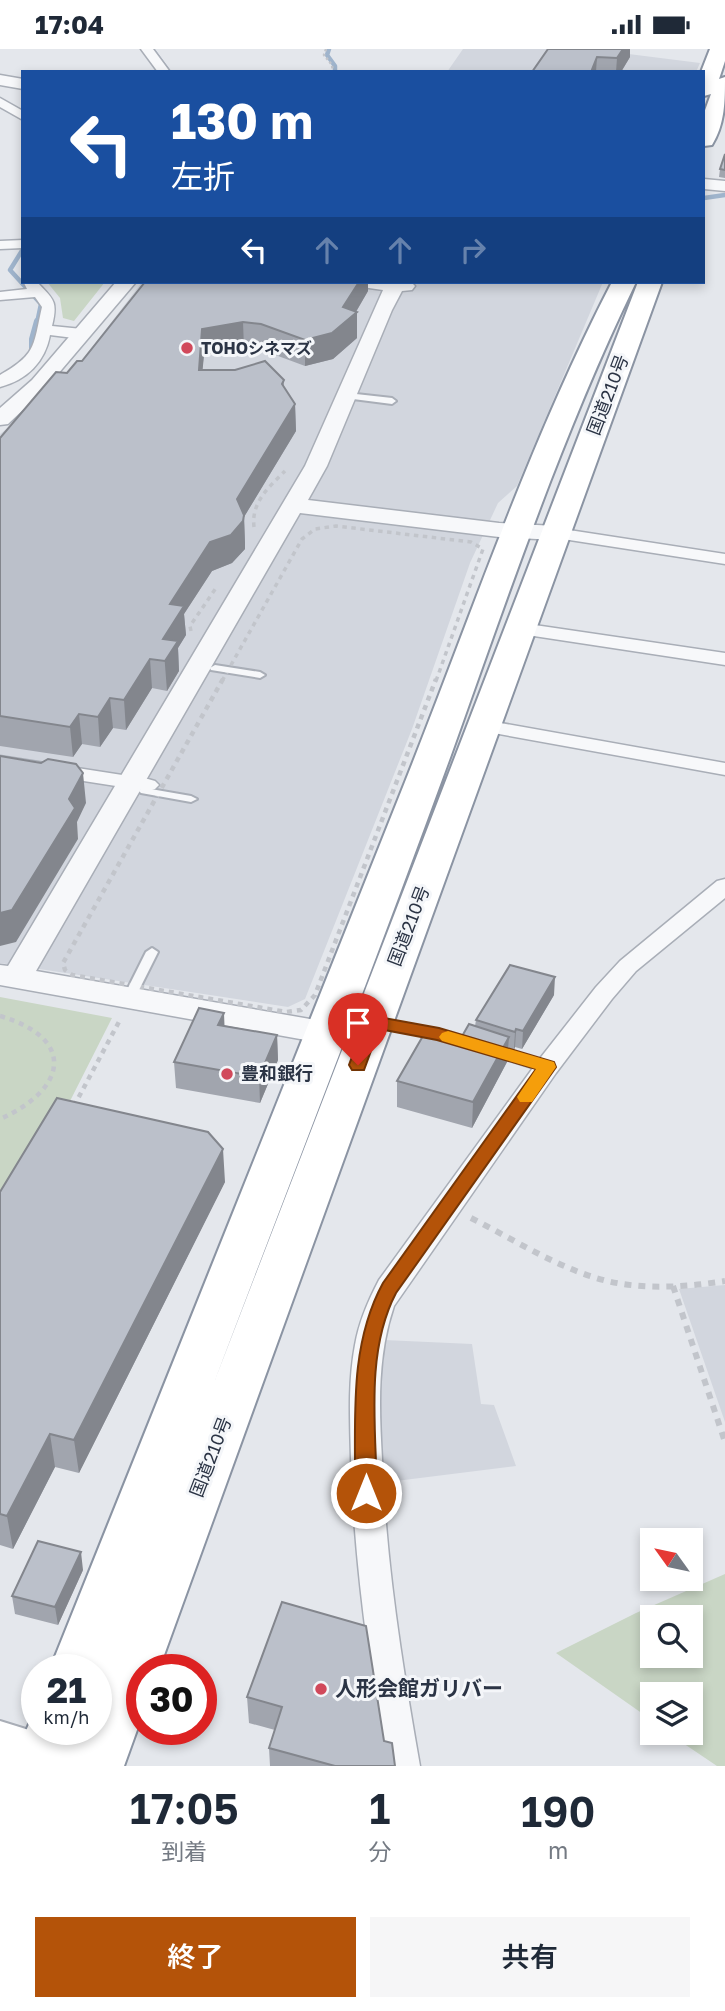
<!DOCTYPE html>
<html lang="ja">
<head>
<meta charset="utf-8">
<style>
	body { margin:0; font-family:"Golos Text","Noto Sans JP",sans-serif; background:#f6f6f7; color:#1f2937; height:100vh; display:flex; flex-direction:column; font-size:26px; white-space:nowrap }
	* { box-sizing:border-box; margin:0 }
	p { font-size:23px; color:#747a83 }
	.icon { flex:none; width:38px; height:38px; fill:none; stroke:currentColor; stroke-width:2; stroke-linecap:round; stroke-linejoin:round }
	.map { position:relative; height:1717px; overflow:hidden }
	.side { display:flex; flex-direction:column; background:#fff; flex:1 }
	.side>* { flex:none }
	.banner { position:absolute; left:21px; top:21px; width:684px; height:214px; border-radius:0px; box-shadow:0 4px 10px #0003; background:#1a4fa0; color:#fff; overflow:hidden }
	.needle { width:46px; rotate:303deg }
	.buttons { position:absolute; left:640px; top:1479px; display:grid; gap:14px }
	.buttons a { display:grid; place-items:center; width:63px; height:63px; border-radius:0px; background:#fff; box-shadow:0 4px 10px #0003; font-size:35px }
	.speed { position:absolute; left:21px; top:1605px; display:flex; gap:14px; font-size:35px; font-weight:700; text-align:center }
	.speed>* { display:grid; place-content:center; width:91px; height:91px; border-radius:50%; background:#fff; box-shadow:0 4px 10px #0003; line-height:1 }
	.speed small { font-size:18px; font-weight:400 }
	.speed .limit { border:10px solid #d22; background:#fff; color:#111 }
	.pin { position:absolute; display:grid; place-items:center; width:60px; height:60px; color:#fff; margin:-72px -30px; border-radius:50% 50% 50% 0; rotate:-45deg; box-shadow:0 0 7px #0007 }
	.pin .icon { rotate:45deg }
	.me { position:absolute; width:77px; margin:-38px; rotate:0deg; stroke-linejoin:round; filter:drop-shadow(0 0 5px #0008) }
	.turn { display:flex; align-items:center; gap:24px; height:147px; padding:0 35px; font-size:32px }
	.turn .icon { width:91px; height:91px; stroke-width:2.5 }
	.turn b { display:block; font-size:49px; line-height:60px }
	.lanes { display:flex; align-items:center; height:66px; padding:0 35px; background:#0003; justify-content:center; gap:35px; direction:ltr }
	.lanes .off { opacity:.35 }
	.eta { display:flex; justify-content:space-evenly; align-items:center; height:119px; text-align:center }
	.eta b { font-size:42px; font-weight:600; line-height:49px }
	.cta { display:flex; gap:14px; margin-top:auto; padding:14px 35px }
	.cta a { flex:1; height:80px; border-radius:0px; background:#b45309; color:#fff; font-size:28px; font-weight:600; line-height:80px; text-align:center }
	.cta a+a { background:#f6f6f7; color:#1f2937 }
	.status { display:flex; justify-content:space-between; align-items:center; height:49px; padding:0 35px; background:#fff; direction:ltr }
	.status svg { height:19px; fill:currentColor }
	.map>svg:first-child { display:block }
	.built { fill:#d2d6de }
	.green { fill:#c9d6c5; fill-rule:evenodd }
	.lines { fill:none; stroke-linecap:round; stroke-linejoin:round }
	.stream-far1 { stroke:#9fb4cc; stroke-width:4.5 }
	.stream { stroke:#9fb4cc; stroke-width:6 }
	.service-casing { stroke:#a9aeb7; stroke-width:4 }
	.minor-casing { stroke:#a9aeb7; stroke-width:3 }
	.tertiary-casing { stroke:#a9aeb7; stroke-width:3 }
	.secondary-casing { stroke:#a9aeb7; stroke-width:4 }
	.trunk-casing { stroke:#8b94a3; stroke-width:4 }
	.path-far3 { stroke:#c2c5cb; stroke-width:2.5; stroke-dasharray:2.5 2.5; stroke-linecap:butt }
	.path-far2 { stroke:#c2c5cb; stroke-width:3.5; stroke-dasharray:4.5 4.5; stroke-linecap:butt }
	.path-far1 { stroke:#c2c5cb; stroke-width:4.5; stroke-dasharray:5 5; stroke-linecap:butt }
	.path { stroke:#c2c5cb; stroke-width:6; stroke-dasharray:7 7; stroke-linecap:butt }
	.service { fill:#f7f8fa; fill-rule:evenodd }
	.minor { fill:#f7f8fa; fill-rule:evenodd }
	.tertiary { fill:#f7f8fa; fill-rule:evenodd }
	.secondary { fill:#fff; fill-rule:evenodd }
	.trunk { fill:#fff; fill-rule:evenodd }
	.wall { fill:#a1a5ae }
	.shaded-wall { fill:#83868d }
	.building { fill:#bbc0ca; stroke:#83868d; stroke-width:2 }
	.route { fill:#b45309; stroke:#753606; stroke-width:2 }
	.slow { fill:#f59e0b }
	.poi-dot { fill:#d1495b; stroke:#f4f6f9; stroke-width:2.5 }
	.labels { text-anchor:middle; stroke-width:6; stroke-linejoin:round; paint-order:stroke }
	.far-poi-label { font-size:16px; font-weight:bold; fill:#2b3445; stroke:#f4f6f9; text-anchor:start }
	.street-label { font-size:18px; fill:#2b3445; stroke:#f4f6f9 }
	.poi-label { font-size:18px; font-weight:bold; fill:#2b3445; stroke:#f4f6f9; text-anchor:start }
	.near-poi-label { font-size:21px; font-weight:bold; fill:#2b3445; stroke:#f4f6f9; text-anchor:start }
</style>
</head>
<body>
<div class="status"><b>17:04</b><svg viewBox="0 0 49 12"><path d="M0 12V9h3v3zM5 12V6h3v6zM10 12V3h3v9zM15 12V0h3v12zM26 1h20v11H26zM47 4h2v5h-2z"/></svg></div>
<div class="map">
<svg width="725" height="1717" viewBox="0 0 725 1717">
	<rect width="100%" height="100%" fill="#e4e7ec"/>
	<path class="built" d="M463,0h126l111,14 -4,9h-249z
		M142,233h461l-86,204 -19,17 -28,60 -58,166 -107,270 -17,8 -288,-44v-529l81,-66 6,-14z
		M725,1236v137l-46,-133z
		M384,1291l88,4 9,60 13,1 22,61 -128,16 -10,9 -2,-115z"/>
	<path class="green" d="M47,233h58l-31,39 -11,-3 -3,-20z
		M0,948l112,21 -45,89 -67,115z
		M725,1525v192h-8l-49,-33h23v-39h-38v27l-97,-68 80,-40zM691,1568v38h-38v-38z"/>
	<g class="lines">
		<path class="stream-far1" d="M152,0l17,23
			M329,0l-2,6 8,11v6
			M704,149l21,-3
			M23,200l-13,21 31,34 -4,19"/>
		<path class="stream" d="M32,303v-13l5,-18"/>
		<defs>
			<path id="service" d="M356,345l36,4 4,3 -4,3 -39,-5v-4z
				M215,616l45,7 5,3 -5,3 -49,-8 -1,-2z
				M145,739l46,8 6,3 -6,3 -50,-9 -2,-2 2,-2z
				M152,899l6,4 -23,46 -1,3h-10l-1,-3 23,-46z
				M379,970l61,11 7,4 -7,4 -66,-12 -2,-3 2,-3z
				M494,997l58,18 2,3 -2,3 -5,2 -58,-18 -2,-3 2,-3z"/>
			<path id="minor" d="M141,0h12l17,23h-12z
				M0,49l23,13v9l-23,-13z
				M23,191v8l-23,1v-8z
				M23,232l14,1c17,18 21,19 15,44l30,3 8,5 -8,5 -32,-4c-5,27 -23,45 -50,52v-12c37,-21 33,-29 42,-68l-7,-10 -35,3v-8l27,-3z
				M556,479l169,26v10l-175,-27 -3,-4 3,-4z
				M521,574l204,30v12l-211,-32 -3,-4 3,-4z
				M484,671l241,43v12l-248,-45 -3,-4 3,-4z
				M0,707l148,23 7,2 4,4 -4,4 -7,2 -148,-23z
				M725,830v19l-89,73 -24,28 -56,74 -162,233c-17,50 -15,101 -12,153 4,104 20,205 38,307h-34c-17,-102 -32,-205 -35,-308 -1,-38 -3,-76 4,-113 4,-23 13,-44 24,-65l159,-219 58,-74 24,-26 97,-80z"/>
			<path id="tertiary" d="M0,26l23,4v10l-23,-4z
				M704,130l21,2v10l-21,-2z
				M116,233h20l-90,106 -38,36 -8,1v-17l32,-28z
				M352,233h59l4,4 -3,4 -10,1 -10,19 -65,156 -19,34 191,23 57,3 8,2 4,5 -4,5 -8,2 -57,-3 -199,-24 -264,458 331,58 11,3 5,8 -5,8 -11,3 -367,-66v-20l8,1 297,-500 78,-176 -28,-4z"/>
			<path id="secondary" d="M0,1672l90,28 7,17h-97z"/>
			<path id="trunk" d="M710,0h15v12l-6,18 6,-2c0,24 0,47 -13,68l-8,1v-33l7,-19 -7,2v-24h-3z
				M612,233h24c-74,152 -128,314 -185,473 -76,209 -157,417 -236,625l423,-1098h24l-503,1387h-17v47l-18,50h-113l24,-56 2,19h59v-60h-46c119,-296 237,-591 355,-887 67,-168 124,-340 207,-500z"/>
		</defs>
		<use href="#service" class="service-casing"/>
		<use href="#minor" class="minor-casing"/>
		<use href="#tertiary" class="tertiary-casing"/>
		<use href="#secondary" class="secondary-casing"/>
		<use href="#trunk" class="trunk-casing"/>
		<path class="path-far3" d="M326,0l-2,6 8,10 1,7"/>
		<path class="path-far2" d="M254,478c-3,-25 15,-40 31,-56
			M191,582l-1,-5 26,-38
			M222,632l80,-142 13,-10 21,-3 135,16 12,7 -47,132"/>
		<path class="path-far1" d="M223,630l-160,284 2,7 7,5 214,37 15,-2 14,-15 121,-316
			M0,967c78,23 66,74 0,103
			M74,1057l47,-88"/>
		<path class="path" d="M471,1169c44,22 88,51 136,63 39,9 79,6 118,0
			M673,1237l52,156"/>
		<use href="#service" class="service"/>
		<use href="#minor" class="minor"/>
		<use href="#tertiary" class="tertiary"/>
		<use href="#secondary" class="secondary"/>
		<use href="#trunk" class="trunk"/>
	</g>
	<path class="wall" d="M548,0h82v8l-9,15h-89z
		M725,105v24l-6,-1 1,-8z
		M368,242l-12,21h1v26l-24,21 -28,7 -43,-16 -18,-2 -40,7 -2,15 82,10v7l11,17 1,27 -52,86 1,26v6l-13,14 -20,8 -28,43 2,21 -8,13 1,23 -12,20 -15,-3 -26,42 -13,-2 -13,19 -18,-3 -9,13 -73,-11v-308l67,-65 15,-12z
		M554,946l-32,54 -7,-2 -1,3 -6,-2 -1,14 -35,66 -75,-21v-26l78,-55 1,-6z
		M224,977l53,9 1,25 -18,43 -84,-15 -2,-26z
		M225,1133l-146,291 -24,-6 -42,82 -13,-4v-353z
		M83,1521l-25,55 -43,-11 -3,-18z
		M282,1553l113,164h-125l-1,-18 6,-18 -26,-7 -2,-26z"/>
	<path class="shaded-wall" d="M623,0h7v8l-9,15h-5l1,-14z
		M597,8l-1,15h-5z
		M359,233h9v9l-14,24 3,-3v26l-24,21 -28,7v-26l38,-33z
		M243,273l1,26 -40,7 -4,42 -1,-27 3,-41z
		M295,355l1,27 -52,86 1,26v6l-13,14 -20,8 -28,43 2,21 -8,13 1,23 -12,20 -4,-52 7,-35 67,-105z
		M150,610l2,29 -26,42 -2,-30z
		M110,649l3,30 -13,19 -2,-30z
		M79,665l3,30 -9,13 -3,-30z
		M83,724l3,30 -9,19 1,17 -62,103 -16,4v-33l69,-114z
		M555,928l-1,18 -32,54 1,-18z
		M224,964l1,25 -7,-13z
		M516,980l-1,18 -1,3 1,-18z
		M277,986l1,25 -18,43 -1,-26z
		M509,988l-2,25 -35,66 1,-26z
		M223,1100l2,33 -146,291 -5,-33z
		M50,1385l5,33 -42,82 -6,-33z
		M81,1503l2,18 -25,55 -3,-18z"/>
	<path class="building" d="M548,0h75l-6,9 -20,-1 -6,15h-59z
		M725,105v16l-5,-1z
		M145,233h214l-16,25 14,5 -25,21 -27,7 -44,-16 -18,-2 -41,7 -3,41h36l30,-9 19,19 -2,4 13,20 -58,95 7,16 -1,6 -12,14 -21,7 -40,62 14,2 -21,33 15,2 -13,20 -15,-2 -26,41 -14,-2 -12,19 -19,-3 -9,13 -70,-11v-278l56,-66 11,1 10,-12h5z
		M0,707l41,7 7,-4 28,5 7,9 -14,26 6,9 -63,102 -12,3z
		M510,916l45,12 -32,54 -7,-2 -1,3 -39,-12z
		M199,959l25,5 -6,12 59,10 -18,42 -85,-15z
		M469,975l40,13 -36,65 -76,-21 30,-52 34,9z
		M57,1049l151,34 15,17 -149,291 -24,-6 -43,82 -7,-2v-322z
		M38,1492l43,11 -26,55 -43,-11z
		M282,1553l84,24 18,115 8,2 3,23h-60l-66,-18 13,-41 -35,-10z"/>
	<path class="route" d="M373,967l66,12 115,34 2,5 -160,226c-31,59 -20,136 -19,200l-3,6 -8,3 -7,-3 -4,-6c1,-71 -7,-146 28,-210l153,-214 -99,-29 -58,-11 -15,41h-12l-3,-5 16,-43z"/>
	<path class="slow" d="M448,982l106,31 2,5 -24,35h-12l-3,-5 19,-28 -94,-28 -3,-4 3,-4z"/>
	<g class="poi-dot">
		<circle cx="187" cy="299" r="7"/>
		<circle cx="227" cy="1025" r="7"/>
		<circle cx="321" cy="1640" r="7"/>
	</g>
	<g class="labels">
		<g class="far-poi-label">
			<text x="201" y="305">TOHOシネマズ</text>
		</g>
		<g class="street-label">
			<text transform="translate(608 346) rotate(-69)" y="6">国道210号</text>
			<text transform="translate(409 877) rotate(-69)" y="6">国道210号</text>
			<text transform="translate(211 1408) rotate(-69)" y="6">国道210号</text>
		</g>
		<g class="poi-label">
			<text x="241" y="1031">豊和銀行</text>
		</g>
		<g class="near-poi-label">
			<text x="335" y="1647">人形会館ガリバー</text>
		</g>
	</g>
</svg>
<div class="buttons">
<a><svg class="needle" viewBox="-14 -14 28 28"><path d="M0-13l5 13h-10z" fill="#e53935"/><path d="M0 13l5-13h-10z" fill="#747a83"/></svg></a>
<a><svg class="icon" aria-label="search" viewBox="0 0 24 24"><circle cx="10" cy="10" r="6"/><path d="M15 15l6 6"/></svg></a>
<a><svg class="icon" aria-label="layers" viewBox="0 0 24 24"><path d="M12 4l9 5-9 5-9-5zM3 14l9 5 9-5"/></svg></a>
</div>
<div class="speed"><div>21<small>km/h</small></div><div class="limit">30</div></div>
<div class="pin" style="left:358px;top:1016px;background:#d93025"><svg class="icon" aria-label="arrive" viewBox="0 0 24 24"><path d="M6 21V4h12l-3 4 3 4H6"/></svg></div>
<svg class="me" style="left:366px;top:1444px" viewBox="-20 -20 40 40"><circle r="17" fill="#b45309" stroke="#fff" stroke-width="3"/><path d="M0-11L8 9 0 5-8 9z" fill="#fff"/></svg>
<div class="banner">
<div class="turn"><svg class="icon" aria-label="left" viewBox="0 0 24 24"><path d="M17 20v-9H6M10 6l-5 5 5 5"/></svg><div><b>130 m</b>左折</div></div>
<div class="lanes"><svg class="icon" aria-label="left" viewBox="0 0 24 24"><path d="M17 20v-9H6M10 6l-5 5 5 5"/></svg><svg class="icon off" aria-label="ahead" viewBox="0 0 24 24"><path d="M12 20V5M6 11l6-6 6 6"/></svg><svg class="icon off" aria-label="ahead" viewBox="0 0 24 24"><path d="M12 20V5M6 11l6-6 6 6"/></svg><svg class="icon off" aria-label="right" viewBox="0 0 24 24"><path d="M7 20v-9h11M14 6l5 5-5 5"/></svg></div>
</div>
</div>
<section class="side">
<div class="eta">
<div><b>17:05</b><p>到着</p></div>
<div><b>1</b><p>分</p></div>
<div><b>190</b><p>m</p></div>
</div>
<div class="cta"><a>終了</a><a>共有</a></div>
</section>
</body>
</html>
